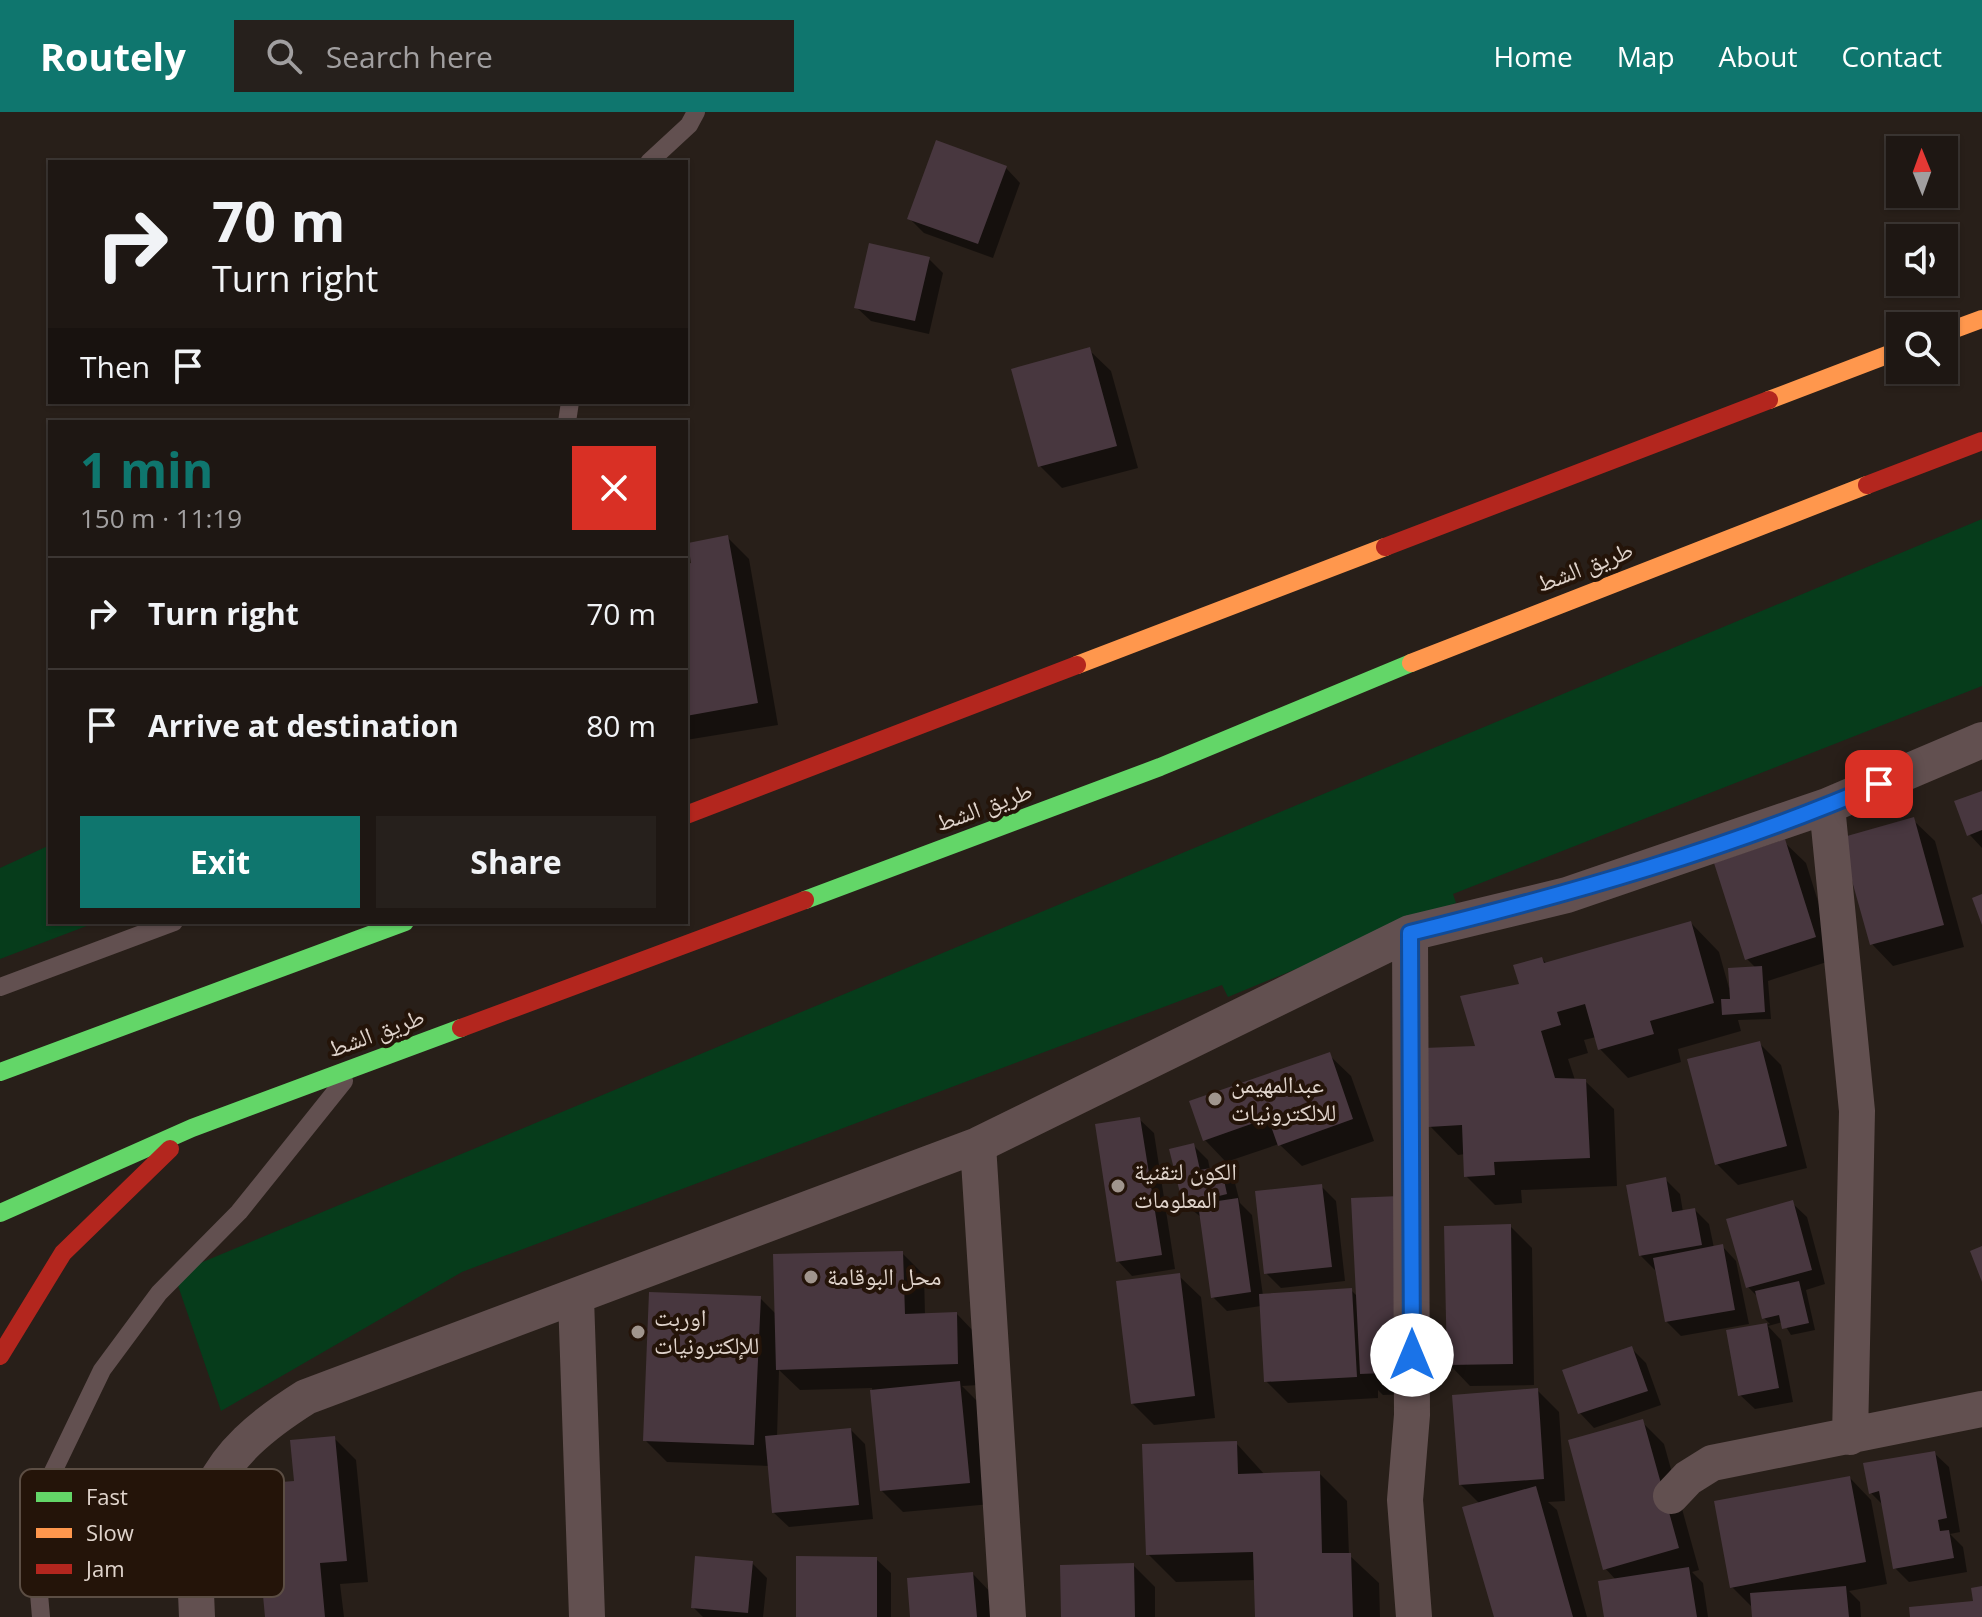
<!DOCTYPE html>
<html lang="en">
<head>
<meta charset="utf-8">
<style>
	body { margin:0; font-family:"Open Sans","Noto Naskh Arabic",sans-serif; background:#26201c; color:#f1f3f6; height:100vh; display:flex; flex-direction:column; font-size:30px; white-space:nowrap }
	* { box-sizing:border-box; margin:0 }
	p { font-size:26px; color:#a19fa0 }
	.icon { flex:none; width:44px; height:44px; fill:none; stroke:currentColor; stroke-width:2; stroke-linecap:round; stroke-linejoin:round }
	.map { position:relative; flex:1; overflow:hidden }
	.drawer { position:absolute; left:48px; top:308px; width:640px; height:504px; display:flex; flex-direction:column; background:#1e1713; border-radius:0px; box-shadow:0 2px 6px #0004,0 0 0 2px #3c3633 }
	.drawer>* { flex:none }
	.guide { position:absolute; left:48px; top:48px; width:640px; height:244px; border-radius:0px; box-shadow:0 2px 6px #0004,0 0 0 2px #3c3633; background:#1e1713; color:#f1f3f6; overflow:hidden }
	.needle { width:52px; rotate:359deg }
	.buttons { position:absolute; left:1886px; top:24px; display:grid; gap:16px }
	.buttons a { display:grid; place-items:center; width:72px; height:72px; border-radius:0px; background:#1e1713; box-shadow:0 2px 6px #0004,0 0 0 2px #3c3633; font-size:40px }
	.pin { position:absolute; display:grid; place-items:center; width:68px; height:68px; color:#fff; margin:-34px; border-radius:16px; box-shadow:0 4px 12px #0006 }
	.me { position:absolute; width:88px; margin:-44px; rotate:0deg; stroke-linejoin:round; filter:drop-shadow(0 0 6px #0008) }
	.turn { display:flex; align-items:center; gap:28px; height:168px; padding:0 32px; font-size:36px }
	.turn .icon { width:104px; height:104px; stroke-width:2.5 }
	.turn b { display:block; font-size:56px; line-height:68px }
	.then { display:flex; align-items:center; height:76px; padding:0 32px; background:#0003; gap:16px; font-size:30px }
	.round { display:grid; place-items:center; flex:none; width:84px; height:84px; border-radius:0px; background:#26201c }
	.head { display:flex; align-items:center; justify-content:space-between; height:136px; padding:0 32px }
	h1 { font-size:48px; font-weight:700; line-height:60px; color:#0f766e }
	.action { display:flex; gap:16px; margin-top:auto; padding:16px 32px }
	.action a { flex:1; height:92px; border-radius:0px; background:#0f766e; color:#fff; font-size:32px; font-weight:700; line-height:92px; text-align:center }
	.action a+a { background:#26201c; color:#f1f3f6 }
	ul { padding:0; list-style:none }
	li { display:flex; align-items:center; gap:24px; height:112px; padding:0 32px; border-top:2px solid #3c3633 }
	li div { flex:1 }
	li b { display:block; font-size:30px }
	li em { font-style:normal }
	header { display:flex; align-items:center; gap:48px; box-sizing:border-box; height:112px; padding:0 40px; background:#0f766e; color:#fff }
	header strong { font-size:38px }
	nav { display:flex; gap:44px; margin-inline-start:auto; font-size:28px }
	.search { width:560px; height:72px; background:#26201c; display:flex; align-items:center; gap:20px; box-sizing:border-box; padding:0 28px; border-radius:0px; color:#a19fa0; font-size:30px }
	.map>svg:first-child { display:block }
	.green { fill:#063c1b }
	.shadow { fill:#0007 }
	.building { fill:#48373f }
	.lines { fill:none; stroke-linecap:round; stroke-linejoin:round }
	.lane { stroke:#625050; stroke-width:18 }
	.street { stroke:#625050; stroke-width:36 }
	.fast { stroke:#63d668; stroke-width:18 }
	.slow { stroke:#ff974d; stroke-width:18 }
	.jam { stroke:#b3261e; stroke-width:18 }
	.route-casing { stroke:#114b97; stroke-width:20 }
	.route { stroke:#1a73e8; stroke-width:14 }
	.poi-dot { fill:#a0958d; stroke:#241409; stroke-width:3 }
	.labels { text-anchor:middle; stroke-width:8; stroke-linejoin:round; paint-order:stroke }
	.street-label { font-size:24px; fill:#e0d4cc; stroke:#241409 }
	.poi-label { font-size:24px; fill:#e0d4cc; stroke:#241409; text-anchor:start }
	.key { fill:#241409; stroke:#5c4e44; stroke-width:2 }
	.key-label { font-size:22px; fill:#e0d4cc }
</style>
</head>
<body>
<header>
<strong>Routely</strong>
<div class="search"><svg class="icon" aria-label="search" viewBox="0 0 24 24"><circle cx="10" cy="10" r="6"/><path d="M15 15l6 6"/></svg>Search here</div>
<nav><a>Home</a><a>Map</a><a>About</a><a>Contact</a></nav>
</header>
<div class="map">
<svg width="1982" height="1505" viewBox="0 0 1982 1505">
	<rect width="100%" height="100%" fill="#281f19"/>
	<path class="green" d="M1982,407v167l-529,208 3,9 -228,94 -6,-12 -760,287 -241,139 -47,-137z
		M50,733v77h47l-97,37v-91z"/>
	<path class="shadow" d="M1006,56l14,15 -27,75 -69,-25 -15,-15z
		M929,147l14,14 -14,61 -58,-13 -15,-14z
		M1089,238l22,21 27,97 -76,20 -22,-22z
		M727,425l22,22 29,166 -92,15v-174l7,-1z
		M1982,681v55l-13,-14z
		M1913,708l22,21 29,106 -71,19 -21,-22z
		M1784,730l22,21 30,96 -68,22 3,38 -33,1 3,11 -63,18 3,13 -53,16 -28,-29 -4,-12 -12,3 4,13 -20,6 7,21 10,1 29,28 3,77 -96,4 1,13 -27,2 -29,-29 -1,-22 -7,1 -28,-29 47,-79 65,-88 5,5 144,-41 28,29 10,36 27,-20 -9,-9z
		M1759,931l22,22 26,103 -69,17 -21,-21z
		M1329,943l22,21 23,65 -72,25 -23,-22 -53,18 -21,-22z
		M1139,1007l15,14 21,136 -43,7 -14,-15z
		M1193,1033l15,15 2,10 10,-2 15,15 5,20 12,12 11,81 88,-6 7,7 63,-77 9,173 -47,2 -5,-5v8l-90,5 -22,-22 -5,-75 -34,5 -14,-14 -11,-79 -17,-14z
		M1665,1067l15,15 3,18 12,-2 14,14 5,24 8,-2 14,15 13,63 -68,12 -14,-14 -12,-52 -14,-14z
		M1321,1074l15,15 9,80 -64,7 -15,-15z
		M1792,1091l15,14 18,67 -19,6 9,40 -24,5 -8,-13 -15,4 13,14 12,62 -38,7 -15,-14 -12,-63 42,-8 -6,-6 -5,-20 -11,-11z
		M1510,1114l22,22 2,137 -64,1 -21,-22z
		M902,1141l22,22 1,40 32,-1 21,22 1,49 -17,1 19,19 10,99 -88,8 -22,-22 -9,-102 -72,2 -21,-20 -2,67 74,-7 14,14 8,75 -84,8 -15,-14 -4,-47 -103,-4 -22,-22 115,-142 16,16z
		M1179,1164l22,21 14,121 -61,7 -22,-22z
		M1631,1236l15,15 15,42 -67,23 -14,-15z
		M1537,1278l22,22 6,89 -17,1 9,8 30,107h-91l-16,-113 -20,-20z
		M1642,1310l22,22 35,126 -7,2 11,11 5,34h-102l10,-37 -11,-12z
		M334,1326l22,22 12,122 -28,2 4,33h-77l5,-118 24,-16z
		M1236,1331l29,32 54,-2 28,28 2,54 30,28 1,34h-123l-1,-37 -80,2 -28,-28z
		M1934,1341l15,14 11,65 -10,2 13,13 4,25 -58,10 -14,-14 -11,-62 -13,-13z
		M1850,1366l21,22 16,84 -38,7 11,11 1,15h-107l-1,-9 -21,-21z
		M876,1447l15,14v44h-93z
		M752,1451l15,15 -4,39h-60l-10,-10z
		M1133,1453l22,22v30h-92z
		M973,1462l21,22 2,21h-84z"/>
	<path class="building" d="M936,28l71,26 -29,78 -71,-25z
		M869,131l61,14 -15,64 -61,-13z
		M1090,235l27,99 -79,21 -27,-98z
		M728,423l30,168 -72,13v-152l5,-1 -3,-20z
		M1982,679v39l-15,6 -13,-35z
		M1914,705l30,108 -74,20 -30,-107z
		M1785,727l31,98 -71,23 -31,-97z
		M1982,782v31l-10,-27z
		M1691,809l23,82 -64,18 4,13 -56,16 -13,-46 -28,8 4,13 -20,6 14,47 31,1 4,79 -96,4 1,13 -31,2 -2,-52 -34,2 -4,-79 51,-2 -15,-50 59,-12 -6,-19 29,-8 2,6z
		M1762,854l3,46 -43,3 -1,-16h9l-2,-31z
		M1760,929l27,105 -72,19 -28,-106z
		M1330,940l23,67 -75,27 -10,-28 -65,23 -14,-40z
		M1140,1005l22,138 -46,7 -21,-138z
		M1194,1031l6,27 21,-4 6,28 -44,11 -14,-56z
		M1666,1065l6,35 23,-4 7,37 -63,11 -13,-71z
		M1322,1072l10,83 -68,7 -9,-83z
		M1400,1084l9,176 -49,2 -9,-176z
		M1238,1086l13,94 -40,6 -13,-94z
		M1793,1088l19,70 -66,18 -20,-69z
		M1511,1112l2,140 -66,1 -3,-139z
		M1723,1132l12,66 -70,12 -12,-64z
		M1982,1134v36l-12,-31z
		M903,1139l2,63 52,-2 1,52 -182,6 -3,-116z
		M1180,1161l15,123 -64,8 -15,-123z
		M1799,1169l10,42 -27,6 -3,-14 -17,4 -7,-28z
		M1352,1176l5,89 -93,5 -5,-88z
		M649,1180l112,4 -7,149 -111,-4z
		M1767,1211l12,65 -41,8 -12,-66z
		M1632,1234l16,45 -70,23 -16,-44z
		M960,1269l10,102 -90,8 -10,-101z
		M1538,1276l6,91 -85,6 -7,-90z
		M1643,1307l36,129 -76,22 -35,-130z
		M851,1316l8,77 -87,8 -7,-77z
		M335,1324l12,125 -27,2 5,54h-60l-11,-118 15,-1 -1,-15 26,-2 -4,-41z
		M1237,1329l1,33 82,-3 2,82h29l2,64h-98l-2,-65 -107,3 -4,-111z
		M1935,1339l12,67 -9,2 2,11 9,-1 5,28 -61,11 -14,-78 -10,3 -6,-31z
		M1850,1364l16,86 -136,26 -16,-87z
		M1536,1374l37,131h-79l-32,-110z
		M695,1444l58,5 -5,52 -57,-5z
		M796,1444l81,1v60h-81z
		M1134,1451l1,54h-74l-1,-52z
		M1689,1455l8,50h-93l-6,-36z
		M973,1460l4,45h-67l-3,-39z
		M1846,1474l3,31h-97l-2,-24z
		M1982,1474v31h-72l-1,-10 64,-6 -2,-13z"/>
	<g class="lines">
		<path class="lane" d="M649,50l40,-37 7,-13
			M567,310l3,-20
			M0,875l174,-65
			M41,1505l-2,-23 9,-112 54,-112 57,-77 80,-81 105,-131"/>
		<path class="street" d="M1827,694l30,305 -7,326
			M1410,821l2,482 -7,85 9,117
			M978,1033l30,472
			M576,1186l11,319
			M1671,1384l17,-18 24,-15 270,-54
			M197,1505c-6,-112 12,-159 109,-220l672,-252 432,-212 157,-38 260,-89 155,-66"/>
		<path class="fast" d="M805,788l355,-133 251,-104
			M0,960l405,-150
			M0,1101l192,-85 269,-100"/>
		<path class="slow" d="M1944,221l38,-14
			M1769,288l131,-50
			M1411,551l456,-178
			M1077,553l308,-118"/>
		<path class="jam" d="M1867,373l115,-44
			M1385,435l384,-147
			M686,703l391,-150
			M461,916l344,-128
			M0,1244l63,-103 107,-104"/>
	</g>
	<g class="lines">
		<defs>
			<path id="route" d="M1412,1243l-2,-422c159,-39 318,-84 469,-149"/>
		</defs>
		<use href="#route" class="route-casing"/>
		<use href="#route" class="route"/>
	</g>
	<g class="poi-dot">
		<circle cx="1215" cy="987" r="8"/>
		<circle cx="1118" cy="1074" r="8"/>
		<circle cx="811" cy="1165" r="8"/>
		<circle cx="638" cy="1220" r="8"/>
	</g>
	<g class="labels">
		<g class="street-label">
			<text transform="translate(1585 455) rotate(-21)" y="8">طريق الشط</text>
			<text transform="translate(984 695) rotate(-20)" y="8">طريق الشط</text>
			<text transform="translate(376 921) rotate(-20)" y="8">طريق الشط</text>
		</g>
		<g class="poi-label">
			<text x="1231" y="981">عبدالمهيمن<tspan x="1231" dy="28">للالكترونيات</tspan></text>
			<text x="1134" y="1068">الكون لتقنية<tspan x="1134" dy="28">المعلومات</tspan></text>
			<text x="827" y="1173">محل البوقامة</text>
			<text x="654" y="1214">اوربت<tspan x="654" dy="28">للإلكترونيات</tspan></text>
		</g>
	</g>
	<rect x="20" y="1357" width="264" height="128" rx="12" class="key"/>
	<rect x="36" y="1380" width="36" height="10" fill="#63d668"/>
	<rect x="36" y="1416" width="36" height="10" fill="#ff974d"/>
	<rect x="36" y="1452" width="36" height="10" fill="#b3261e"/>
	<g class="key-label">
		<text x="86" y="1393">Fast</text>
		<text x="86" y="1429">Slow</text>
		<text x="86" y="1465">Jam</text>
	</g>
</svg>
<div class="buttons">
<a><svg class="needle" viewBox="-14 -14 28 28"><path d="M0-13l5 13h-10z" fill="#e53935"/><path d="M0 13l5-13h-10z" fill="#a19fa0"/></svg></a>
<a><svg class="icon" aria-label="sound" viewBox="0 0 24 24"><path d="M4 9h4l5-4v14l-5-4H4zM17 9q2 3 0 6"/></svg></a>
<a><svg class="icon" aria-label="search" viewBox="0 0 24 24"><circle cx="10" cy="10" r="6"/><path d="M15 15l6 6"/></svg></a>
</div>
<div class="pin" style="left:1879px;top:672px;background:#d93025"><svg class="icon" aria-label="arrive" viewBox="0 0 24 24"><path d="M6 21V4h12l-3 4 3 4H6"/></svg></div>
<svg class="me" style="left:1412px;top:1243px" viewBox="-20 -20 40 40"><circle r="19" fill="#fff"/><path d="M0-13L10 11 0 6-10 11z" fill="#1a73e8"/></svg>
<div class="guide">
<div class="turn"><svg class="icon" aria-label="right" viewBox="0 0 24 24"><path d="M7 20v-9h11M14 6l5 5-5 5"/></svg><div><b>70 m</b>Turn right</div></div>
<div class="then">Then<svg class="icon" aria-label="arrive" viewBox="0 0 24 24"><path d="M6 21V4h12l-3 4 3 4H6"/></svg></div>
</div>
<section class="drawer">
<div class="head"><div><h1>1 min</h1><p>150 m · 11:19</p></div><a class="round" style="background:#d93025;color:#fff"><svg class="icon" aria-label="close" viewBox="0 0 24 24"><path d="M6 6l12 12M18 6L6 18"/></svg></a></div>
<ul>
<li><svg class="icon" aria-label="right" viewBox="0 0 24 24"><path d="M7 20v-9h11M14 6l5 5-5 5"/></svg><div><b>Turn right</b></div><em>70 m</em></li>
<li><svg class="icon" aria-label="arrive" viewBox="0 0 24 24"><path d="M6 21V4h12l-3 4 3 4H6"/></svg><div><b>Arrive at destination</b></div><em>80 m</em></li>
</ul>
<div class="action"><a>Exit</a><a>Share</a></div>
</section>
</div>
</body>
</html>
